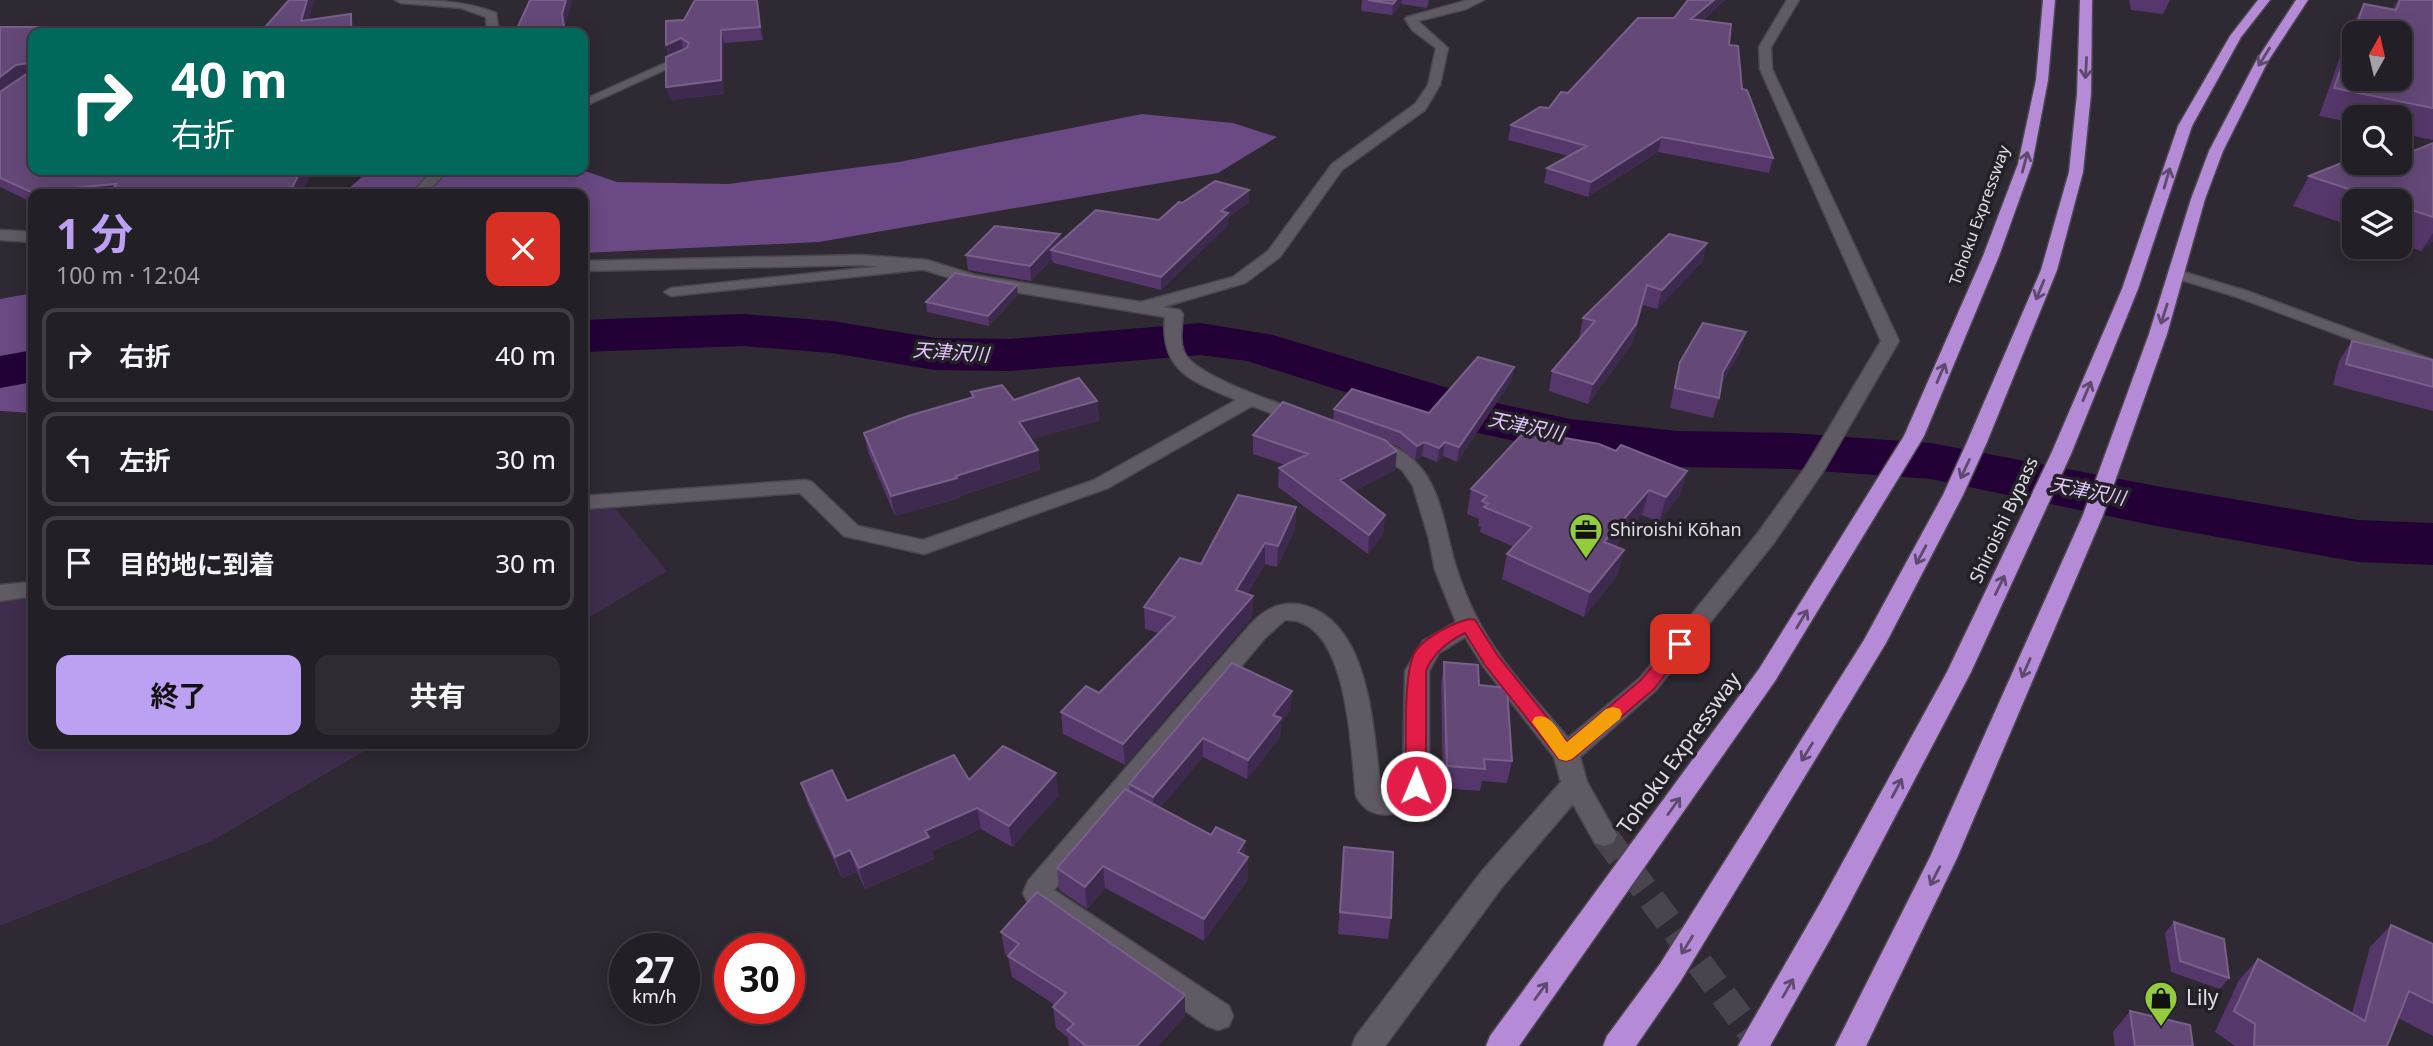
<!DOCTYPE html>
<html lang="ja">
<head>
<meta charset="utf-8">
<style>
	body { margin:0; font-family:"Noto Sans","Noto Sans JP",sans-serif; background:#2e2c32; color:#f1f3f6; height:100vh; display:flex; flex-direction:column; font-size:26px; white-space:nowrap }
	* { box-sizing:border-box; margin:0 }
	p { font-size:23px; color:#a2a2a7 }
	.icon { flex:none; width:38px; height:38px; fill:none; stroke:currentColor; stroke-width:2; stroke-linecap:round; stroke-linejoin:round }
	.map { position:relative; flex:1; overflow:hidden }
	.panel { position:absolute; left:28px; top:189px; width:560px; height:560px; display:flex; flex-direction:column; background:#221f26; border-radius:14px; box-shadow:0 4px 18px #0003,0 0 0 2px #3f3d43 }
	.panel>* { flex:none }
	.hud { position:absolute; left:28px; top:28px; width:560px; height:147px; border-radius:14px; box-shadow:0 4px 18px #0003,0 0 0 2px #3f3d43; background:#00695c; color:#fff; overflow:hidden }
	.needle { width:46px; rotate:8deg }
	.tools { position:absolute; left:2342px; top:21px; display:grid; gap:14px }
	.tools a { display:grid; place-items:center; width:70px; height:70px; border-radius:14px; background:#221f26; box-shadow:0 4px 18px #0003,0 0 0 2px #3f3d43; font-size:35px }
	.speed { position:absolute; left:609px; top:933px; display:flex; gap:14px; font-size:35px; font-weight:700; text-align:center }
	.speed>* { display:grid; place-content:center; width:91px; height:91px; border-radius:50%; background:#221f26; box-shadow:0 4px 18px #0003,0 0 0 2px #3f3d43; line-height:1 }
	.speed small { font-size:18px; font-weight:400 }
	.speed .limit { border:10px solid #d22; background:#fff; color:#111 }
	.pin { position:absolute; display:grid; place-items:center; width:60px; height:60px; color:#fff; margin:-30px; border-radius:14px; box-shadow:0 4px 10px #0006 }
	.me { position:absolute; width:77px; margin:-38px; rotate:1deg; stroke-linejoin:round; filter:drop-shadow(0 0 5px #0008) }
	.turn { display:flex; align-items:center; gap:24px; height:147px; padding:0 28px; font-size:32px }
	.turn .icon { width:91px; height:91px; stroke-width:2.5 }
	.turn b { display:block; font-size:49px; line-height:60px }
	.round { display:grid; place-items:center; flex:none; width:74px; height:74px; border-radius:14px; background:#2e2c32 }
	.headline { display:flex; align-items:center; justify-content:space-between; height:119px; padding:0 28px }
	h1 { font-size:42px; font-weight:700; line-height:52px; color:#bca0f2 }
	.cta { display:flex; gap:14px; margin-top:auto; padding:14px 28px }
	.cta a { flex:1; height:80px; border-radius:14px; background:#bca0f2; color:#111; font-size:28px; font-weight:700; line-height:80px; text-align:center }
	.cta a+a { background:#2e2c32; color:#f1f3f6 }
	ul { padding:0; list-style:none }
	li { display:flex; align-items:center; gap:21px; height:94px; margin:0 14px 10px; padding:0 14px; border:4px solid #3f3d43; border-radius:14px }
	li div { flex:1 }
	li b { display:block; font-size:26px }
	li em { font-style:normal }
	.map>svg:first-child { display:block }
	.green { fill:#3f2d4e }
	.forest { fill:#6a4984 }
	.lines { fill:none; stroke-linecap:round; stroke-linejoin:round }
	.river { fill:#230137; fill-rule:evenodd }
	.street-tunnel { stroke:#49444d; stroke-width:27; stroke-dasharray:27 13; stroke-linecap:butt }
	.lane-casing { stroke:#4b474e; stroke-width:3 }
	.street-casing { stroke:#4b474e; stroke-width:3 }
	.highway-casing { stroke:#4b474e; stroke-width:3 }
	.lane { fill:#5f5a63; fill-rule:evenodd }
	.street { fill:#5f5a63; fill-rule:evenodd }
	.highway { fill:#b58ad7; fill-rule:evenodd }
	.wall { fill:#56376b }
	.shaded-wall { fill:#3f2a4f }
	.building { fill:#644978; stroke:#786089; stroke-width:2; fill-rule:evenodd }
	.oneway { stroke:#5e4a6e }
	.route { fill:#e11d48; stroke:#92132f; stroke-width:2 }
	.slow { fill:#f59e0b }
	.labels { text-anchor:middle; stroke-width:7; stroke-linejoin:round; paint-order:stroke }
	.far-street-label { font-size:16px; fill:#e1dee4; stroke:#242028 }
	.street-label { font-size:18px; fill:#e1dee4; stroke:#242028 }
	.poi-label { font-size:18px; fill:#e1dee4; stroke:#242028; text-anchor:start }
	.water-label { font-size:19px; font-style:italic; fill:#e5c9fd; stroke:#242028 }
	.near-street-label { font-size:21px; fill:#e1dee4; stroke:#242028 }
	.near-poi-label { font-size:21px; fill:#e1dee4; stroke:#242028; text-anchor:start }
</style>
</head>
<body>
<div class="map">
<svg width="2433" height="1046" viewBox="0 0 2433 1046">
	<rect width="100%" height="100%" fill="#2e2932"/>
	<path class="green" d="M615,508l52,63 -84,50v-110z
		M33,595v149h343l-164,97 -212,85v-326z"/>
	<path class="forest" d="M1142,114l91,9 44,14 -59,36 -399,69 -236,11v-59h-241l28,-24h212l35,12 111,2 171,-22z
		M33,293v120l-33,-2v-112z"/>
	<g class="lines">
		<path class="river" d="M743,314l89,7 103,17 75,1 190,-16 73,12 228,69 69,15 107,12 114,2 140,10 225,43 202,34 75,3v42l-75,-3 -202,-36 -225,-47 -140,-10 -114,-2 -107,-14 -101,-22 -222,-70 -47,-6 -190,16 -75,-1 -103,-17 -89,-7 -160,6v-32z
			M33,350v32l-33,6v-32z"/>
		<path class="street-tunnel" d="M1604,835l157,211"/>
		<defs>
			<path id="lane" d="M685,54l5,3 -1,2 -106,48v-7z
				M922,262l7,4 -2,3 -256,27 -7,-4 7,-4z
				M2177,270l70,21 186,69v10l-196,-73 -65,-20v-6z"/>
			<path id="street" d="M395,0c34,0 70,0 101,13l3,20h-12l-1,-16 -25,-9 -60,-5z
				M1468,0h16l-18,9 -48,12 30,27 -8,37 -15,25 -83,60 -62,87 -35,26 -82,24 17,3 3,4c-1,12 -4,26 1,38 10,24 99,53 125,62l3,4 -3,4h-14l-43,-16 -144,82 -184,66 -80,-18 -44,-43 -217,16v-13l222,-16 7,2 46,44 65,14 171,-60 142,-80c-44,-19 -76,-28 -71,-83l-193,-32 -47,-15 -64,-5 -278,6v-10l278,-6 66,5 48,15 166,27 92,-25 35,-26 64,-87 83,-60 13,-19 8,-37 -24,-18 -7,-11 2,-2z
				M1787,0h12l-28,47 1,22 127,272 -75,129 -51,74 -117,146 -76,67 7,25 30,53 -4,8 -9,3 -9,-3 -22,-39 -71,83 -117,159h-33l4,-10 126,-165 79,-89 -7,-25 -71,-91 -18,-29 -26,16 -10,18v115c-14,27 -56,43 -73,10 -5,-43 -7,-180 -71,-176l-20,18 -211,252 175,116 4,10 -4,10 -11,4 -11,-4 -180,-125 -4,-8 5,-12 221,-255c15,-17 33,-27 57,-20 66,20 67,128 75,185l12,2 10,-9 2,-113 18,-30 33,-19 -21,-52 -6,-31 -16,-53 -11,-16 -41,-25 3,-4c10,-3 16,1 25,4 53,21 53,79 68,125 6,18 14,38 23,54 23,42 58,78 88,114l72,-60 117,-144 48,-66 76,-127 -121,-272 -1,-22z
				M433,170h15l-22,24h-15z
				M0,230l33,2v10l-33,-2z
				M33,582v14l-33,5v-16z"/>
			<path id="highway" d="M2043,0h12l-7,80 -16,84 -33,92 -75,180 -149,245 -256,365h-33l4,-10 269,-367 145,-233 79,-180 35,-92 18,-84z
				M2080,0h12l-1,94 -8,78 -26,98 -70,172 -24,53 -77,148 -206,339 -44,64h-33l4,-10 53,-72 204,-324 79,-145 24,-53 74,-172 28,-98 8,-78z
				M2258,0h12l-29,37 -49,89 -54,163 -67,165 -100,218 -129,246 -72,128h-32l84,-146 125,-228 104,-218 71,-165 56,-163 52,-90z
				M2296,0h12l-40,61 -45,90 -18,48 -38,135 -64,181 -146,343 -91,188h-31l95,-189 153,-342 66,-181 42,-135 18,-48 47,-90z"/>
		</defs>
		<use href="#lane" class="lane-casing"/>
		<use href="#street" class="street-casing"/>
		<use href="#highway" class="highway-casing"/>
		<use href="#lane" class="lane"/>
		<use href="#street" class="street"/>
		<use href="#highway" class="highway"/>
	</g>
	<path class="wall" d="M757,0l6,40 -39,3v51l-54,6 -1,-44 -3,-11z
		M1362,0h67l-2,8 -26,-4 -9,11 -31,-4z
		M1688,0h37l-23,21 27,24 13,44 31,69 -4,15 -111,-21 -70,45 -44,-14 3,-15 21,-12 -60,-16 3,-15 38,-17 125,-90z
		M2129,0h41l-7,14 -32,-4z
		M2398,0h35v140l-34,-7v-16h-45v6l-35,-7 31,-87 14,-25 29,5z
		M0,27l33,6v137h280l-12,24h-268v9l-33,-16z
		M2433,143v98l-12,10 -22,-8v-42h-45v26l-61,-21 16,-30 45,-13h45z
		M1249,202l-21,16v7l-67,65 -108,-27 -1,-4 -21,22 -63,-11 -2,-15 94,-21 1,8 98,-22 23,-17z
		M1707,243l-5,19 -45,47 -14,-4 -11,39 -44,60 -39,-13 3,-20 28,-33h-1l4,-20z
		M1018,295l-29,31 -62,-14 -1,-10z
		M2352,341l81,19v51l-100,-26 6,-24z
		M1740,352l-19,33 -2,13 -6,20 -43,-10 5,-26 5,-20z
		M1514,367l-3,14 -54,81 -14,-6 -6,6 -15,-6 -7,4 -16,-13 -12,-5 8,28 -41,21 31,24 -2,19 -15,20 -90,-67 1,-19 6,-3 -32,-11v-19l80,-14 1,-12 95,4z
		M971,392l43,8 83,1 2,20 -69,18 8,11 2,20 -80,26v2l-65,18 -27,-64 -4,-19 108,-35z
		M1616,451l71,20 -7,24 -21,27 -17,-7 -27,32 9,3 -7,26 -33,41 -82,-38 5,-25 7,-7 -34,-15 1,-5 -3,-1 1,-7 -12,-5 4,-25z
		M1296,507l-1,22 -18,38 -12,-3 -18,30 6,2 -1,21 -127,148 -62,-31 -2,-22 38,-19 60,-60 -14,-4 -1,-22 57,-43z
		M1444,662l35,23 33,76 -5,22 -25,-2 -2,10 -37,-3 -2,-104z
		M1232,663l59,47 -10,12 -1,15 -33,42 -44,-22 -43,51 88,49v22l-44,62 -99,-53 -18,21 -28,-19 -2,-22 73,-76 -1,-8z
		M969,780l90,15 -47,52 -31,-18 -49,22 2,8 -69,30 -8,-17 -15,6 -34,-73 -7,-22 46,18z
		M1344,847l47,71 -3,21 -50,-5z
		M2174,922l55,56 -9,11 -49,-17 -6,-39z
		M2391,925l42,19v92l-35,-18 -11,28h-152l-20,-14 24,-52 19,-21 94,54 18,-66z
		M1001,932l184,63v21l-27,30h-89l-1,-8 -12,-10 -3,-21 2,-2 -43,-28 -4,-21 -3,-2z
		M2130,1011l63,35h-78l-2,-14z"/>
	<path class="shaded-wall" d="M307,0h8l-10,33 -4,-12z
		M566,0h6l-1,7 -6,19 2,7h-2l-3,-19z
		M757,0l2,9 4,31 -3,-13z
		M1396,0h6l-1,4 -9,11 1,-11z
		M1714,0h11l-37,33 3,-14z
		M351,14l4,12 1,7h-5z
		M124,27l3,6h-9z
		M721,30l3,13v51l-54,6 -4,-13z
		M681,38l3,14 -15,6 -3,-13z
		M28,63l5,10 -33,22v-18l16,-12z
		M1662,137l-4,15 -70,45 3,-15z
		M301,170h12l-12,24h-12z
		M116,184l6,10h-89v2l-2,-4z
		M1249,190v12l-21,16v7l-67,65v-13l60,-66z
		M2433,233v8l-12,10z
		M1060,234l1,16h-10l1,9 -21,22 -1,-15z
		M1707,243l-5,19 -45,47 5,-19z
		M1017,285l1,10 -29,31 -1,-10z
		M1647,285l-15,59 -44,60 5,-20z
		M1746,332l-6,20 -23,41 6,-21z
		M1514,367l-3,14 -54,81 2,-15z
		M1097,401l2,20 -78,21 -2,-20z
		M1424,442l-2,14 -7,4 2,-14z
		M1445,442l-2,14 -6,6 2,-14z
		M1038,450l2,20 -80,26v2l-65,18 -4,-20z
		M1397,451l-2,19 -57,29 2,-19z
		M1687,471l-7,24 -21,27 7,-25z
		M1649,490l-7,25 -44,52 6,-25z
		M1296,507l-1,22 -18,38 1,-21z
		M1385,515l-2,19 -15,20 1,-19z
		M1265,543v21l-29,48v-22z
		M1624,550l-7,26 -33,41 6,-25z
		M1253,596l-1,21 -127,148 -2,-21z
		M1292,691l-1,19 -10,12 -1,15 -33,42 1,-19 25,-45z
		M1203,738v19l-49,58 -1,-18z
		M1056,773l3,22 -47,52 -3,-21z
		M977,808l4,21 -49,22 2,8 -69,30 -6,-21 66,-37z
		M1245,841v20l3,-4v22l-44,62v-22l34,-67z
		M850,850l7,22 -15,6 -7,-21z
		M1103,866l2,22 -18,21 -2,-22z
		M1185,995v21l-27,30h-21z"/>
	<path class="building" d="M289,0h18l-6,21 50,-7v19h-91z
		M530,0h36l-4,14 3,19h-50z
		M695,0h62l3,27 -39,3v50l-55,7v-30l21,-9 2,-5 -8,-5 -15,7v-24l18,-1z
		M1368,0h28l-3,4z
		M1688,0h26l-23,19 40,5 -2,21 9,1 4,43 5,1 26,68 -111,-21 -71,45 -44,-14 40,-22 -76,-21 29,-18 9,1 12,-16 7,1 70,-75h36z
		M2400,0h33v108l-99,-20 30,-84 32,6zM2354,33h45v46h-45z
		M0,27h124l-6,6h-85v137h268l-12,24h-178l5,-10 -85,8 -31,-14v-86l28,-19v-10l-12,2 -16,12z
		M2433,143v74l-34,-11v-5h-14l-76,-25 45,-18v5h45v-6z
		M1215,181l34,9 -28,21 7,2 -67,64 -110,-27 45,-40 63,10 20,-18 3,1z
		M995,226l65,8 -30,32 -64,-11z
		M1669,234l38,9 -45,47 -15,-5 -11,39 -43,60 -41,-13 43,-50 -12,-3z
		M955,273l62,12 -29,31 -62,-14z
		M1703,323l43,9 -23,40 -4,26 -44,-10 5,-26z
		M2352,341l81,19v27l-87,-23z
		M1478,357l36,10 -55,80 -14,-5 -6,6 -15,-6 -7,4 -17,-14 -66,-23 18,-20 77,24z
		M1079,378l18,23 -78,21 19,28 -82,26 1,2 -66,18 -27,-63 44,-17 66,-19 -3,-5 31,-7 12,15z
		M1283,402l102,38 12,11 -57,29 45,35 -16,20 -90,-67 29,-14 -55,-19z
		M1525,431l74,13 17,7 5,-6 66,26 -21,26 -17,-7 -45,52 20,8 -34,42 -83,-38 25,-27 -48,-20 4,-3 -6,-3 5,-5 -16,-7z
		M1238,495l58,12 -18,39 -13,-3 -29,47 17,6 -130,148 -62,-32 25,-26 13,7 76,-76 -31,-10 36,-49 21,6z
		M1444,662l34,3 1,20 28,3 5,73 -28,-2 1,10 -38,-3z
		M1232,663l60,28 -19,24 8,3 -33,42 -45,-22 -50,59 -24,-13z
		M1003,746l53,27 -47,53 -32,-18 -52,23 4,6 -70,31 -9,-18 -15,7 -34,-74 31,-13 15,31 107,-46 15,25z
		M1125,789l86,46 5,-8 29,14 -7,11 10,5 -44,62 -101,-53 -18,21 -28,-19z
		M1344,847l49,5 -2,66 -51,-6z
		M1037,892l148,103 -48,51h-51l-19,-16 7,-6 -21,-17 13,-14 -58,-37 11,-12 -18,-12z
		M2174,922l50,17 5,39 -49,-17z
		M2391,925l42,19v59l-24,-12 -22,55h-133l1,-22 -21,-13 24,-52 107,62z
		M2130,1011l60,14 3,21h-58z"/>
	<defs><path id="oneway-shaft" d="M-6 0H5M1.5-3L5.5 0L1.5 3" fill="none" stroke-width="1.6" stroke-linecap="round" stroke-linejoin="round" transform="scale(1.75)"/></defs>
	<g class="oneway">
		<use href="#oneway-shaft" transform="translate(2264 57) rotate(122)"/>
		<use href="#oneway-shaft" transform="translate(2086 68) rotate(93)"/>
		<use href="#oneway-shaft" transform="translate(2025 162) rotate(-75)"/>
		<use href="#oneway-shaft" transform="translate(2167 178) rotate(-74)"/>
		<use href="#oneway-shaft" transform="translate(2040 290) rotate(112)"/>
		<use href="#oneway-shaft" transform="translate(2164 314) rotate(108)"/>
		<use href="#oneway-shaft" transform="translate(1941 373) rotate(-67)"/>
		<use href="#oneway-shaft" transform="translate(2087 391) rotate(-67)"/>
		<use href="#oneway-shaft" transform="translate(1965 469) rotate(115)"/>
		<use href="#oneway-shaft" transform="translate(1921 555) rotate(118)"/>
		<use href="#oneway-shaft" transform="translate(2000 585) rotate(-64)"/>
		<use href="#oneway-shaft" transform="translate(1802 619) rotate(-59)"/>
		<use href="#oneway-shaft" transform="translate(2026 668) rotate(114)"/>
		<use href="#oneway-shaft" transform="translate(1807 752) rotate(122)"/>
		<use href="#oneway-shaft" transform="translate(1897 788) rotate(-62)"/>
		<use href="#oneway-shaft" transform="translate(1674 806) rotate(-54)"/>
		<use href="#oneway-shaft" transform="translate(1935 876) rotate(117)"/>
		<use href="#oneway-shaft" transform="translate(1687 945) rotate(122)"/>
		<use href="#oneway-shaft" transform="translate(1788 988) rotate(-60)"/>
		<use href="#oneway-shaft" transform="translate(1541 991) rotate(-54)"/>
	</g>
	<path class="route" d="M1469,619l6,1 23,36 69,86 74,-62 33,-40h12l3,4 -35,45 -82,70 -6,2 -7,-2 -74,-94 -20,-32c-18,9 -32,20 -39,38v115l-3,5 -7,3 -7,-3 -3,-5c1,-28 -5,-118 11,-137 12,-14 34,-25 52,-30z"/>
	<path class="slow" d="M1613,707l7,2 2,5 -2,5 -48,40 -6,2 -7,-2 -27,-37 3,-5c16,-5 23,14 32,25l39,-33z"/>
	<defs>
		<symbol id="office-pin" viewBox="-11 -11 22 30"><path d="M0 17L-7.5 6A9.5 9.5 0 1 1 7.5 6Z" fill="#93cd3e" stroke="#242028"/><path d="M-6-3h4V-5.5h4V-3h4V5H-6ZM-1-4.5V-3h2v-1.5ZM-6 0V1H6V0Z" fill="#111"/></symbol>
		<symbol id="shop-pin" viewBox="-11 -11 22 30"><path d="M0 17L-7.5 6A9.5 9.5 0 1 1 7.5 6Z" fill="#93cd3e" stroke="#242028"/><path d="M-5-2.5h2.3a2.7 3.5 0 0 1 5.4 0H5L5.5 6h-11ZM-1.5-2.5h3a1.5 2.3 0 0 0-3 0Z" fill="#111"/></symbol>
	</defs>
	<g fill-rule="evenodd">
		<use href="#office-pin" x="1567" y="511" width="38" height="52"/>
		<use href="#shop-pin" x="2142" y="979" width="38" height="52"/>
	</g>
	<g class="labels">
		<g class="far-street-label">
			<text transform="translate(1979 215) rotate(-70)" y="6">Tohoku Expressway</text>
		</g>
		<g class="street-label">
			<text transform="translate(2004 520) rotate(-65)" y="6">Shiroishi Bypass</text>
		</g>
		<g class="poi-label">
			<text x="1610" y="536">Shiroishi Kōhan</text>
		</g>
		<g class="water-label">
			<text transform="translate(951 352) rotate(4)" y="7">天津沢川</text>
			<text transform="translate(1526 426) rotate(12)" y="7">天津沢川</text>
			<text transform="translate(2088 491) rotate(11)" y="7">天津沢川</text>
		</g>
		<g class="near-street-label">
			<text transform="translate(1679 753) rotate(-54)" y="7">Tohoku Expressway</text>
		</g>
		<g class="near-poi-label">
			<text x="2186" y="1005">Lily</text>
		</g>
	</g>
</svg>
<div class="tools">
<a><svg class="needle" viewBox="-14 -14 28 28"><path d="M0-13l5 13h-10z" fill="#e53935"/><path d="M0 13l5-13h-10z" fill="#a2a2a7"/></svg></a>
<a><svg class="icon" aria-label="search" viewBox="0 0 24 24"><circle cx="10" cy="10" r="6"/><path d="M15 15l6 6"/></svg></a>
<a><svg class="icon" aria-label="layers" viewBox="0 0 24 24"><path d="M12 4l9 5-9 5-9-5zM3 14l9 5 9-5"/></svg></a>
</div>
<div class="speed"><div>27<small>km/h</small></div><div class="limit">30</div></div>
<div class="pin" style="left:1680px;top:644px;background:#d93025"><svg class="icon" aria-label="arrive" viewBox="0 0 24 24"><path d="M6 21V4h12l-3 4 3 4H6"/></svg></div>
<svg class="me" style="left:1416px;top:786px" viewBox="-20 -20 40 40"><circle r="17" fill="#e11d48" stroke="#fff" stroke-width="3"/><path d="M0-11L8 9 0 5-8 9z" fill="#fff"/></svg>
<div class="hud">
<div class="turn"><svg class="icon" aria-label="right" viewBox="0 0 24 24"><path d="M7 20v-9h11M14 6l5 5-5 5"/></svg><div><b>40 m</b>右折</div></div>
</div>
<section class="panel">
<div class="headline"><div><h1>1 分</h1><p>100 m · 12:04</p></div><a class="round" style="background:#d93025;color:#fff"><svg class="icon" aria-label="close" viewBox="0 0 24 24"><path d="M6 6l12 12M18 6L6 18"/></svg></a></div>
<ul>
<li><svg class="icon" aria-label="right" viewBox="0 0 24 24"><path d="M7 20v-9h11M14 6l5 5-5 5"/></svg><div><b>右折</b></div><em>40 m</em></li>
<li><svg class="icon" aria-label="left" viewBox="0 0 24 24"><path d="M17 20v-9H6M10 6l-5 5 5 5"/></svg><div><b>左折</b></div><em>30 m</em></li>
<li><svg class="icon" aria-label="arrive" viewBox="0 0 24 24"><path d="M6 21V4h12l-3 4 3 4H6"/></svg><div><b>目的地に到着</b></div><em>30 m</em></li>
</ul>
<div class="cta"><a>終了</a><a>共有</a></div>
</section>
</div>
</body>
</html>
